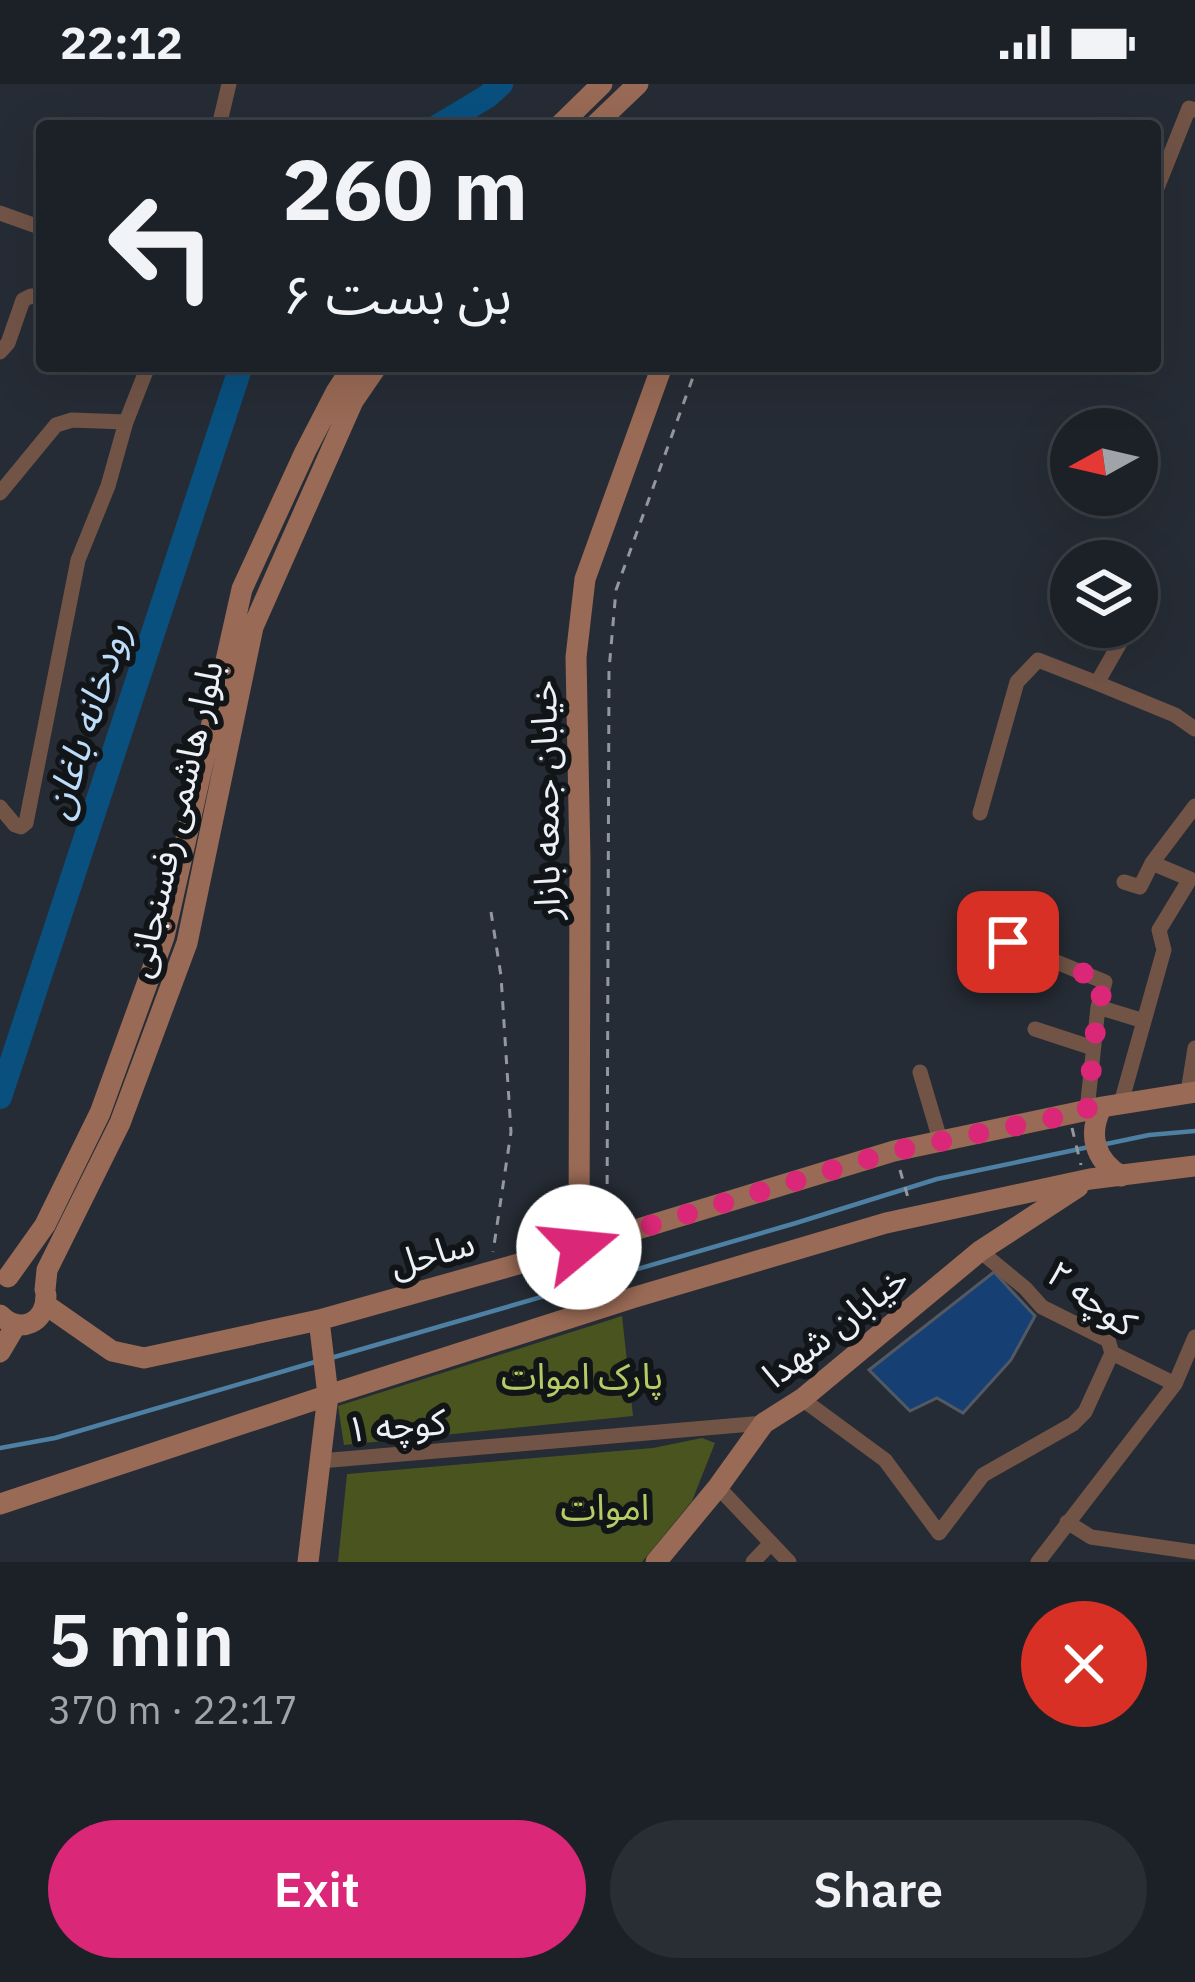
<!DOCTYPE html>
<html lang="en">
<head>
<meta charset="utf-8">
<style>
	body { margin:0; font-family:"IBM Plex Sans","Noto Sans Arabic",sans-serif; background:#292e34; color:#f1f3f6; height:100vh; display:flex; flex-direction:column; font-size:45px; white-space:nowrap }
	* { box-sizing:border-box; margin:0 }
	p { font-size:39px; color:#a0a3a8 }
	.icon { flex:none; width:66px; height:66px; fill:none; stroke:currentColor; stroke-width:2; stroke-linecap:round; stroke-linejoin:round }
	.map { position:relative; height:1478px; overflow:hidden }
	.side { display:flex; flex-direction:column; background:#1c2128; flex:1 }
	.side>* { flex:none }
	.guide { position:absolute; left:36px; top:36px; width:1125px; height:252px; border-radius:12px; box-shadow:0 12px 48px #0002,0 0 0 3px #3a3e45; background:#1c2128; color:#f1f3f6; overflow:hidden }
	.needle { width:78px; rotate:262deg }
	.buttons { position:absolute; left:1050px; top:324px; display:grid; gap:24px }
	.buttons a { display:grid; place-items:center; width:108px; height:108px; border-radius:50%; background:#1c2128; box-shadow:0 12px 48px #0002,0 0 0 3px #3a3e45; font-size:60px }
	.pin { position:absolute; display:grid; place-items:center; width:102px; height:102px; color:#fff; margin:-51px; border-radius:24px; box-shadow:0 6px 18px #0006 }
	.me { position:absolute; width:132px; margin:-66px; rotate:73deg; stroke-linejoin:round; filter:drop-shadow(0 0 9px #0008) }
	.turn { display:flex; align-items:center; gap:42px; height:252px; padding:0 48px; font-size:54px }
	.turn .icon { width:156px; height:156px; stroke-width:2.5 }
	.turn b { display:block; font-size:84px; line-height:102px }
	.round { display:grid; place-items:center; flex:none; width:126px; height:126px; border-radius:63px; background:#292e34 }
	.summary { display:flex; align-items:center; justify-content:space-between; height:204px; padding:0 48px }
	h1 { font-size:72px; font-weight:600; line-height:90px }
	.button { display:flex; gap:24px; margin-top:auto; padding:24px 48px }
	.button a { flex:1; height:138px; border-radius:72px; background:#db2777; color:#fff; font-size:48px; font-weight:600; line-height:138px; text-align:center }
	.button a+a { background:#292e34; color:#f1f3f6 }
	.status { display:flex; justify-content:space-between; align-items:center; height:84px; padding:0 60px; background:#1c2128; direction:ltr }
	.status svg { height:33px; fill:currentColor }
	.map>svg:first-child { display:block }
	.green { fill:#4a541f }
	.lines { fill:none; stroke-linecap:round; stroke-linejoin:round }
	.stream { stroke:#4d80a3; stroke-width:4.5 }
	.river { stroke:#09507f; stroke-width:24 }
	.building { fill:#164074; stroke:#535963; stroke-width:3 }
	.path { stroke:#93989f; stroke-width:3; stroke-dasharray:9 9; stroke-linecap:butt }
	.street { stroke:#725447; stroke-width:15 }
	.secondary { stroke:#996a55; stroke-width:21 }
	.route { stroke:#db2777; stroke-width:21; stroke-dasharray:0 37.8 }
	.labels { text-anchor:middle; stroke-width:12; stroke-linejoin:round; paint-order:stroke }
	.street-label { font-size:36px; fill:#edf1f7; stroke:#121518 }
	.park-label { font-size:36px; fill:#b6cb64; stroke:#121518 }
	.water-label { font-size:39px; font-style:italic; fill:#bcdcf9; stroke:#121518 }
</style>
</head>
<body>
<div class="status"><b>22:12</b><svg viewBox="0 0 49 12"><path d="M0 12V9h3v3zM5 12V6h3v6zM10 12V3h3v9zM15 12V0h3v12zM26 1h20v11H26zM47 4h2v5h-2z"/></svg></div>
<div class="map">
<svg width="1195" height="1478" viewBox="0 0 1195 1478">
	<rect width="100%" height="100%" fill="#262c35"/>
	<path class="green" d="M622,1232l11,100 -289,29 -6,-39z
		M702,1354l13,5 -23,58 -50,61h-304l9,-88 306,-26z"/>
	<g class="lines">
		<path class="stream" d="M1106,1060l43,-9 46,-4
			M331,1274l465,-135 141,-44 152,-32
			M0,1364l55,-10 260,-76"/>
		<path class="river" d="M438,42l50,-30 13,-12
			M0,1013l241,-731"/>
	</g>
	<path class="building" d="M994,1188l41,44 -24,44 -48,53 -26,-15 -27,13 -41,-41z"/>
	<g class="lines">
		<path class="path" d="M491,828l10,64 10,156 -18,120
			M1072,1044l9,37
			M900,1086l9,31
			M607,1136l2,-550 7,-80 81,-224
			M559,1148l2,-50"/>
		<path class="street" d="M219,42l10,-42
			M1155,109l34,-85 6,2
			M0,129l42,15
			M0,268l8,-9 15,-43 8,-4 11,2
			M0,409l56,-68 16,-5 54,2 22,-56
			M1129,543l-32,56 78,32 20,14
			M0,723l15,18 6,2 5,-4 52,-263 30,-74 18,-64
			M980,729l37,-131 21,-22 59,23
			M1124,798l16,5 12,-24
			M1008,858l97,40 -7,25 46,14
			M1035,945l58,19
			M920,988l21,71
			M1188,1008l7,-44
			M1121,1019l43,-153 -5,-20 31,-51 -38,-16 43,-57
			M1087,1026l11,-103
			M980,1167l45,37 17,19 66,33 4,13 63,31
			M802,1315l83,61 54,73 44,-58 90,-51 12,-12 27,-59
			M320,1377l444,-38
			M718,1403l71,75
			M1067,1438l24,15 104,15
			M753,1478l17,-18
			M1038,1478l137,-178 20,-47"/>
		<path class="secondary" d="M559,42l43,-42
			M594,42l44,-42
			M1102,1023c-15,27 -7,53 19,69
			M579,1163l1,-387 -4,-203 9,-78 77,-213
			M8,1193l37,-52 55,-112 64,-176 78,-348 63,-137 31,-60 17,-26
			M45,1206l2,-20 73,-147 67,-180 66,-316 100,-226 24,-35
			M46,1221l66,46 32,7 175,-38 260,-73 315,-96 208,-44 93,-15
			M0,1231c20,20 46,8 46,-20
			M0,1268l16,-27
			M0,1420l335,-111 297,-95 254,-75 204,-44 105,-13
			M308,1478l20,-167 -9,-75
			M656,1478l62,-75 46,-64 38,-24 178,-148 98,-64"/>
	</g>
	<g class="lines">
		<path class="route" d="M579,1163l315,-96 193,-40 11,-104 7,-25 -97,-40"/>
	</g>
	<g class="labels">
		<g class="street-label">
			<text transform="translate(545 716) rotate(-91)" y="13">خیابان جمعه بازار</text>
			<text transform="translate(174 735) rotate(-77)" y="13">بلوار هاشمی رفسنجانی</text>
			<text transform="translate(432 1169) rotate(-16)" y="13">ساحل</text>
			<text transform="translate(1092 1214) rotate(36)" y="13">کوچه ۲</text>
			<text transform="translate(835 1242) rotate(-38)" y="13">خیابان شهدا</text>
			<text transform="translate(396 1341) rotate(-5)" y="13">کوچه ۱</text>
		</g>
		<g class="park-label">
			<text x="582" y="1305">پارک اموات</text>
			<text x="605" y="1436">اموات</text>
		</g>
		<g class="water-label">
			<text transform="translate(86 636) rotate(-72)" y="14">رودخانه باغان</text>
		</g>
	</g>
</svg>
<div class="buttons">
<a><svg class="needle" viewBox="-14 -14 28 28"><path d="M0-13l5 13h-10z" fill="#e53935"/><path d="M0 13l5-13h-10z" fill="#a0a3a8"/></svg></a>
<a><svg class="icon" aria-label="layers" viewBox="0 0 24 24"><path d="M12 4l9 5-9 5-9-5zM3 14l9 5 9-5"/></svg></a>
</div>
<div class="pin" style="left:1008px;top:858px;background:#d93025"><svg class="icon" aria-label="arrive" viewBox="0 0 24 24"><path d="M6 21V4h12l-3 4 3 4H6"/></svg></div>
<svg class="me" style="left:579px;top:1163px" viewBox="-20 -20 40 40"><circle r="19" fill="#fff"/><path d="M0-13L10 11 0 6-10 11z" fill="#db2777"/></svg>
<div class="guide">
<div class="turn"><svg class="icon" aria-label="left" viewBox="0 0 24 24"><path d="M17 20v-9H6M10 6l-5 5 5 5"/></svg><div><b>260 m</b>بن بست ۶</div></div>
</div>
</div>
<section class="side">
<div class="summary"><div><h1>5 min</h1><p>370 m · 22:17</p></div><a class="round" style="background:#d93025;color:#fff"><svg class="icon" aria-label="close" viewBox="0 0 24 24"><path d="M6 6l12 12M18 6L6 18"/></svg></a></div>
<div class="button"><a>Exit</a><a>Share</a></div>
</section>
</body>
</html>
